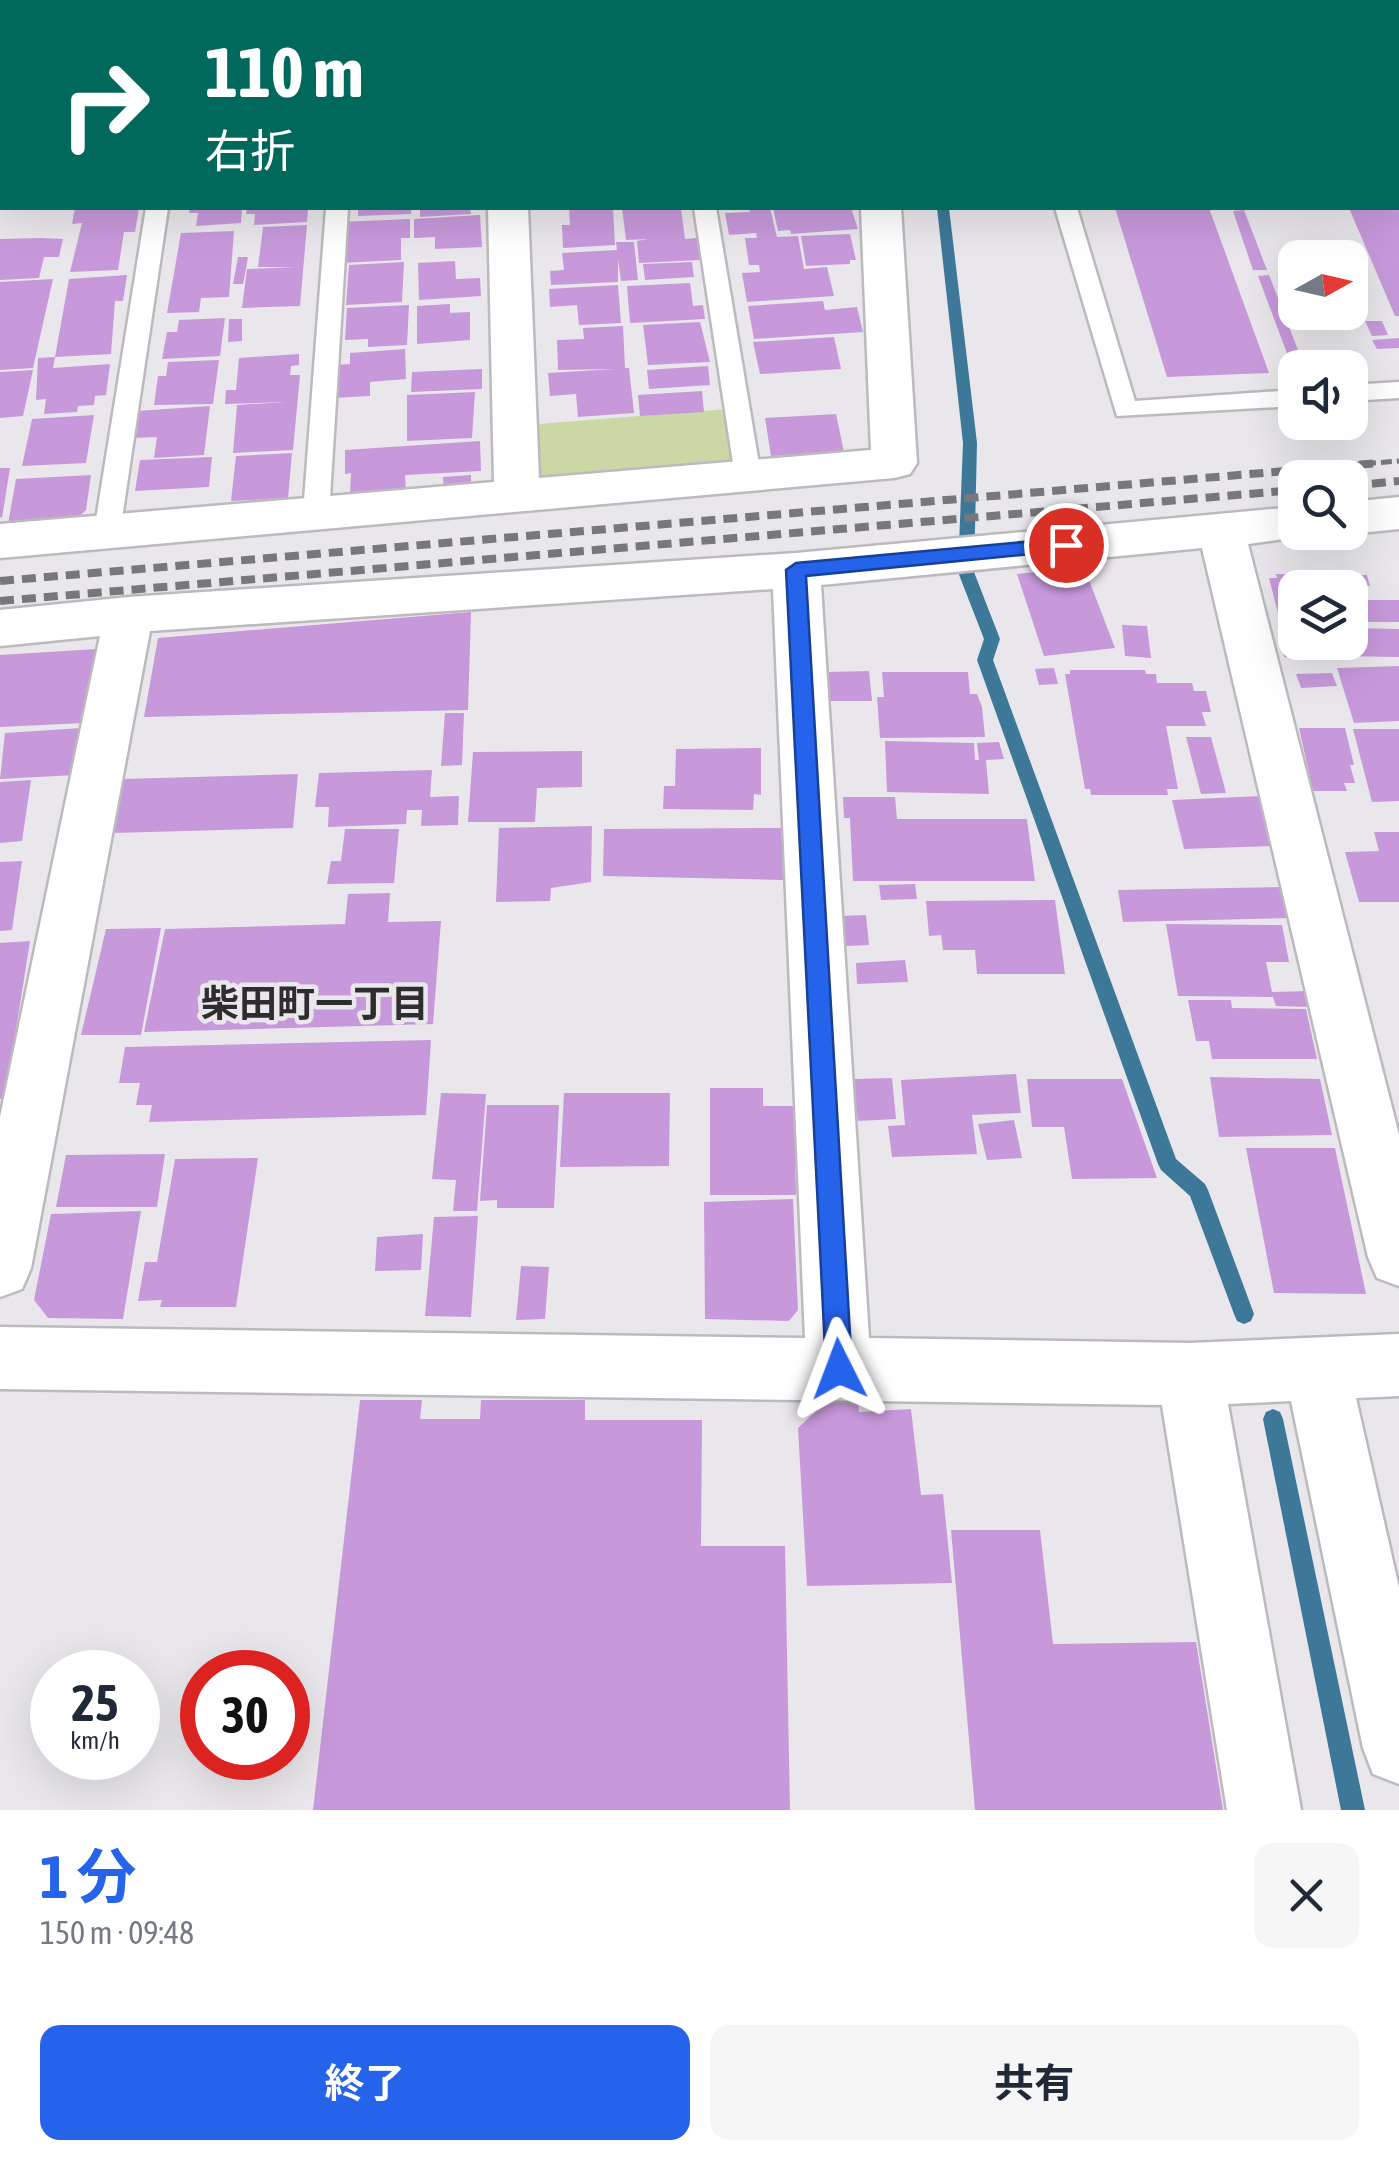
<!DOCTYPE html>
<html lang="ja">
<head>
<meta charset="utf-8">
<style>
	body { margin:0; font-family:"Asap Condensed","Noto Sans JP",sans-serif; background:#f6f6f7; color:#1f2937; height:100vh; display:flex; flex-direction:column; font-size:38px; white-space:nowrap }
	* { box-sizing:border-box; margin:0 }
	p { font-size:32px; color:#747a83 }
	.icon { flex:none; width:55px; height:55px; fill:none; stroke:currentColor; stroke-width:2; stroke-linecap:round; stroke-linejoin:round }
	.map { position:relative; height:1810px; overflow:hidden }
	.sheet { display:flex; flex-direction:column; background:#fff; flex:1 }
	.sheet>* { flex:none }
	.top-card { position:absolute; left:0px; top:0px; width:1400px; height:210px; box-shadow:0 10px 40px #0002; background:#00695c; color:#fff; overflow:hidden }
	.needle { width:65px; rotate:82deg }
	.controls { position:absolute; left:1278px; top:240px; display:grid; gap:20px }
	.controls a { display:grid; place-items:center; width:90px; height:90px; border-radius:20px; background:#fff; box-shadow:0 10px 40px #0002; font-size:50px }
	.speed { position:absolute; left:30px; top:1650px; display:flex; gap:20px; font-size:50px; font-weight:700; text-align:center }
	.speed>* { display:grid; place-content:center; width:130px; height:130px; border-radius:50%; background:#fff; box-shadow:0 10px 40px #0002; line-height:1 }
	.speed small { font-size:25px; font-weight:400 }
	.speed .limit { border:15px solid #d22; background:#fff; color:#111 }
	.pin { position:absolute; display:grid; place-items:center; width:85px; height:85px; color:#fff; margin:-42px; border:5px solid #fff; border-radius:50%; box-shadow:0 2px 10px #0007 }
	.me { position:absolute; width:110px; margin:-55px; rotate:357deg; stroke-linejoin:round; filter:drop-shadow(0 0 8px #0008) }
	.turn { display:flex; align-items:center; gap:35px; height:210px; padding:0 40px; font-size:45px }
	.turn .icon { width:130px; height:130px; stroke-width:2.5 }
	.turn b { display:block; font-size:70px; line-height:85px }
	.round { display:grid; place-items:center; flex:none; width:105px; height:105px; border-radius:20px; background:#f6f6f7 }
	.headline { display:flex; align-items:center; justify-content:space-between; height:170px; padding:0 40px }
	h1 { font-size:60px; font-weight:700; line-height:75px; color:#2563eb }
	.action { display:flex; gap:20px; margin-top:auto; padding:20px 40px }
	.action a { flex:1; height:115px; border-radius:20px; background:#2563eb; color:#fff; font-size:40px; font-weight:700; line-height:115px; text-align:center }
	.action a+a { background:#f6f6f7; color:#1f2937 }
	.map>svg:first-child { display:block }
	.green { fill:#cbd7a5 }
	.lines { fill:none; stroke-linecap:round; stroke-linejoin:round }
	.stream { fill:#3d7898; fill-rule:evenodd }
	.building { fill:#c799db }
	.service-casing { stroke:#bcbabe; stroke-width:5 }
	.minor-casing { stroke:#bcbabe; stroke-width:5 }
	.service { fill:#fff; fill-rule:evenodd }
	.minor { fill:#fff; fill-rule:evenodd }
	.rail-far1 { stroke:#787779; stroke-width:5; stroke-dasharray:11 5; stroke-linecap:butt }
	.rail { stroke:#787779; stroke-width:8; stroke-dasharray:14 8; stroke-linecap:butt }
	.route { fill:#2563eb; stroke:#184099; stroke-width:2.5 }
	.labels { text-anchor:middle; stroke-width:9; stroke-linejoin:round; paint-order:stroke }
	.neighbourhood-label { font-size:38px; font-weight:bold; fill:#2e2c2f; stroke:#e9e7eb }
</style>
</head>
<body>
<div class="map">
<svg width="1399" height="1810" viewBox="0 0 1399 1810">
	<rect width="100%" height="100%" fill="#e9e7eb"/>
	<path class="green" d="M727,409l6,54 -176,23 -30,-9 -1,-52z"/>
	<g class="lines">
		<path class="stream" d="M913,0h12v2h-11z
			M937,208h12l28,235 -3,129 26,67 -7,21 183,499 29,25 3,6 46,124 -3,7 -7,3 -7,-3 -3,-7 -44,-118 -29,-26 -3,-6 -181,-504 7,-21 -26,-67 5,-129z
			M1273,1409l7,3 3,7 82,391h-24l-78,-391 3,-7z"/>
	</g>
	<path class="building" d="M75,208h64l-4,24h-11l-6,38 -48,2 12,-49 -10,1z
		M190,208h52l-1,15 -45,3 2,-13h-9z
		M247,208h61l-1,14 -53,3 1,-11h-9z
		M358,208h53v6l-53,2z
		M420,208h50l1,6 -51,3z
		M569,208h44l2,37 -52,3 -1,-23h8z
		M622,208h59l4,31 12,-1 3,22 -61,3 -2,-22 11,-2 -22,1z
		M749,208h21l7,29 21,-1 6,33 23,-2 7,29 -87,6 -5,-29 18,-1 -1,-7h-10l-4,-27h12l-1,-5 -27,2 -4,-22 25,-1z
		M773,208h78l7,21 -67,5 -1,-4 -12,1z
		M1115,208h94l60,165 -102,4z
		M1349,208h50v108h-4z
		M1244,210l23,60h-14l-20,-59z
		M480,215l2,32 -47,2v-12l-21,1v-19z
		M410,219v19h-9v22l-60,3 -3,-41z
		M307,225l-7,81 -58,2 5,-39 49,-2h-38l5,-40z
		M234,231l-5,66 -28,1 -2,14 -32,1 14,-80z
		M850,234l6,26h-6v4l-44,2 -5,-30z
		M0,239l41,-1 22,1 -4,18h-15l-5,21 -39,2z
		M616,242h18l4,38 -17,1 -3,-22v23l-67,3 -1,-14 14,-1 -2,-17 55,-3z
		M238,257h10l-2,12 -3,15h-10z
		M455,261l1,18 24,-1 1,18 -62,4 -1,-37z
		M404,262l-2,40 -56,3 3,-40z
		M692,262l2,15 -49,3 -2,-16z
		M127,275l-4,26h-8l-4,53 -56,3 14,-78z
		M1269,275l34,88 -12,1 -33,-88z
		M53,279l-20,89 -33,2v-88z
		M690,283l3,23 10,-1 2,14 -75,4 -3,-37z
		M618,285l3,38 -42,2 -2,-20 -27,2 -1,-18z
		M823,301l2,9 32,-3 6,25 -109,7 -6,-33z
		M450,304v9l20,-1v28l-53,4v-38z
		M409,305l-2,40 -39,2v-8l-23,1 2,-32z
		M225,318l-5,38 -58,3 5,-27h10l2,-12z
		M229,319h13v22l-14,1z
		M1365,321h17l6,14 -16,1z
		M700,322l10,40 -62,3 -5,-40z
		M623,326l2,42h4l5,45 -56,4 -2,-23 -26,2 -2,-23 68,-4 -58,1 -1,-30 27,-1 -1,-11z
		M834,337l7,32 -81,5 -7,-32z
		M1399,338v10l-22,1 -5,-9z
		M405,349l1,30 -36,3v14l-37,2 2,-33 15,-1v-11z
		M299,354v11l-8,1 -1,9h10l-7,75 -60,3 4,-48 48,-3 -60,2 1,-14h10l3,-32z
		M55,357l-2,11 57,-4 -4,31 -11,1 -1,9 -16,1 -1,6 -33,2 2,-15 -10,1 2,-42z
		M219,360l-6,44 -59,1 4,-29h8l2,-14z
		M708,366l2,19 -61,4 -2,-19z
		M482,369v20l-71,3 1,-20z
		M33,370l-10,46 -23,2v-46z
		M702,391l2,21 -64,4 -2,-21z
		M475,392l-3,46 -65,3v-46z
		M210,406l-6,49 -50,3 3,-21 -25,1 5,-27z
		M836,414l8,38 -73,4 -6,-38z
		M94,415l-8,48 -64,3 10,-47z
		M480,441l1,30 -76,4 1,18 -56,3 1,-23 -6,1v-24z
		M292,453l-4,45 -57,3 5,-45z
		M212,457l-3,30 -74,4 5,-31z
		M0,468h10l-8,50 -2,-1z
		M91,475l-5,35 -11,10 -67,4 8,-45z
		M471,475v16l-27,2 -1,-16z
		M1084,567l31,81 -71,8 -27,-82z
		M1276,574l91,1 3,11h-6l4,14h31v22h-49v-34h-55v33h-15l-11,-43h8z
		M471,612l-3,98 -324,7 14,-79z
		M1122,625l25,1 4,32 -26,-2z
		M1278,627h17v15h24l3,15h-38z
		M1350,628l49,1v28l-58,-1 -4,-14h13z
		M97,649l-13,74 -84,4v-72z
		M1399,666v55l-45,2 -17,-55z
		M1054,668l4,16 -19,1 -4,-16z
		M1070,670h75l1,4h10l1,9h35l2,8h12l5,21h-9l4,14h-40l12,63h-11l1,6h-77l-1,-6h-5l-20,-115h5z
		M869,671l3,30h-43l-3,-29z
		M882,672h86l2,22h7l5,13 3,30 -105,1 -3,-41h7z
		M1332,673l5,13 -36,2 -5,-14z
		M445,713h19l-2,52 -21,1z
		M82,728l-7,47 -75,4 5,-46z
		M1299,728h46l9,37h-4l5,18h-11l3,8h-34z
		M1353,729h46v72l-27,1z
		M1186,737h25l15,56 -25,1z
		M885,741l89,2 1,17h4l-2,-17 22,-1 5,17 -18,1 3,34 -102,-2z
		M761,748v47l-7,-1 -1,16 -90,-1 1,-23h11l1,-37z
		M582,751v36l-45,1 -2,34h-67l5,-70z
		M432,770l-2,27 29,-1 -1,29 -37,1 1,-16h-15l-1,14 -78,3 1,-20h-14l4,-34z
		M298,774l-5,54 -180,5 10,-54z
		M31,780l-9,61 -22,2v-61z
		M1261,796l14,50 -91,3 -12,-49z
		M843,797h52l2,22h130l8,62h-182l-3,-63h-6z
		M592,826l-1,56 -40,6 -1,13 -54,1 3,-74z
		M782,828l1,52 -180,-4 1,-47z
		M345,829h54l-5,54 -67,1 4,-23h10z
		M1374,832h25v70h-40l-14,-50 34,-1z
		M22,861l-10,69 -12,1v-69z
		M915,884l2,15 -36,1 -2,-15z
		M1283,887l7,31 -167,4 -5,-32z
		M390,893l-2,29 53,-1 -8,103 -289,8 21,-103 180,-5 3,-30z
		M1055,900l10,74h-88l-2,-24h-32l-2,-15 -12,1 -3,-35z
		M866,915l3,30 -23,1 -4,-30z
		M1166,924l116,1 7,37h-23l6,30 38,-1 3,16 -37,-1 -3,-9 -95,-1z
		M161,928l-20,107h-60l25,-106z
		M30,941l-25,158h-5v-156z
		M905,960l3,22 -51,2 -1,-21z
		M1188,1000h43l1,8 74,1 11,50h-105l-3,-18h-13z
		M431,1040l-5,75 -277,7 3,-17h-16l4,-22h-21l6,-36z
		M1016,1074l5,39 -49,2 5,39 -85,3 -4,-31 17,-1 -4,-45z
		M1210,1077l110,2 12,56 -113,2z
		M892,1078l4,41 -38,2 -5,-42z
		M1027,1079h95l35,99 -85,1 -8,-52h-32z
		M710,1088h53v18h31l2,89h-86z
		M441,1093l45,1 -9,117h-24l3,-31 -24,-1z
		M564,1093h106l-1,73 -109,1z
		M487,1105h72l-5,103h-57v-8l-17,1z
		M1014,1120l8,38 -35,2 -9,-36z
		M1246,1148h89l31,146 -92,-1z
		M165,1154l-8,53h-101l10,-52z
		M258,1158l-22,149h-76l2,-7 -24,1 7,-39h12l18,-103z
		M793,1199l5,111 -9,11 -84,-2 -1,-117z
		M141,1211l-18,108 -75,-1 -14,-18 17,-86z
		M478,1216l-7,101 -46,-1 9,-99z
		M423,1234l-2,36 -46,1 2,-34z
		M521,1266l28,1 -4,52 -29,1z
		M360,1400h62l-2,19h60l1,-19h104v20h117l-1,126h84l5,264h-477z
		M858,1400l1,12 52,-3 10,86 22,-1 9,89 -145,3 -9,-158 17,-16v-9z
		M951,1530h89l13,114 143,-2 27,168h-248z"/>
	<g class="lines">
		<defs>
			<path id="service" d="M178,0h20v2h-19z
				M340,0h20v2h-19z
				M664,0h20v2h-19z
				M1316,0h20l1,2h-19z
				M1398,61h1v12h-1z
				M146,208h22l-48,324 -4,6h-18l-4,-6z
				M326,208h22l-19,306 -4,6h-18l-4,-6z
				M694,208h22l45,268 -13,9 -13,-9z
				M1055,208h22l58,193 160,-11v16l-178,10z
				M1399,382v16l-49,3v-16z"/>
			<path id="minor" d="M483,0h36v2h-36z
				M844,0h36l1,2h-36z
				M0,64h2v22h-2z
				M488,208h40l11,270 332,-28 -10,-242h40l16,255 -7,11 -16,4 -894,80v-34l494,-42z
				M1399,497v32l-49,5 -6,-2h6v-30z
				M1295,507v25l17,3 -64,9 151,591v151l-22,-8 -9,-21 -166,-709 -381,37 48,753 321,5 209,-9v62l-43,2 43,190v196l-26,-10 -10,-26 -72,-347 -63,3 73,406h-74l-65,-405 -1162,-16v-62l805,11 -32,-749 -623,42 -119,637 -9,21 -22,8v-180l100,-481 -100,10v-36l129,-13 667,-44z"/>
		</defs>
		<use href="#service" class="service-casing"/>
		<use href="#minor" class="minor-casing"/>
		<use href="#service" class="service"/>
		<use href="#minor" class="minor"/>
		<path class="rail-far1" d="M1349,465l50,-4"/>
		<path class="rail" d="M1350,486l49,-5
			M0,581l1379,-118
			M0,601l1295,-111"/>
	</g>
	<path class="route" d="M1066,538l10,7 -3,5 -267,26 46,793 -4,9 -9,4 -9,-4 -4,-9 -40,-799 10,-7z"/>
	<g class="labels">
		<g class="neighbourhood-label">
			<text x="315" y="1017">柴田町一丁目</text>
		</g>
	</g>
</svg>
<div class="controls">
<a><svg class="needle" viewBox="-14 -14 28 28"><path d="M0-13l5 13h-10z" fill="#e53935"/><path d="M0 13l5-13h-10z" fill="#747a83"/></svg></a>
<a><svg class="icon" aria-label="sound" viewBox="0 0 24 24"><path d="M4 9h4l5-4v14l-5-4H4zM17 9q2 3 0 6"/></svg></a>
<a><svg class="icon" aria-label="search" viewBox="0 0 24 24"><circle cx="10" cy="10" r="6"/><path d="M15 15l6 6"/></svg></a>
<a><svg class="icon" aria-label="layers" viewBox="0 0 24 24"><path d="M12 4l9 5-9 5-9-5zM3 14l9 5 9-5"/></svg></a>
</div>
<div class="speed"><div>25<small>km/h</small></div><div class="limit">30</div></div>
<div class="pin" style="left:1066px;top:545px;background:#d93025"><svg class="icon" aria-label="arrive" viewBox="0 0 24 24"><path d="M6 21V4h12l-3 4 3 4H6"/></svg></div>
<svg class="me" style="left:839px;top:1369px" viewBox="-20 -20 40 40"><path d="M0-17L14 15 0 8-14 15z" fill="#2563eb" stroke="#fff" stroke-width="4"/></svg>
<div class="top-card">
<div class="turn"><svg class="icon" aria-label="right" viewBox="0 0 24 24"><path d="M7 20v-9h11M14 6l5 5-5 5"/></svg><div><b>110 m</b>右折</div></div>
</div>
</div>
<section class="sheet">
<div class="headline"><div><h1>1 分</h1><p>150 m · 09:48</p></div><a class="round"><svg class="icon" aria-label="close" viewBox="0 0 24 24"><path d="M6 6l12 12M18 6L6 18"/></svg></a></div>
<div class="action"><a>終了</a><a>共有</a></div>
</section>
</body>
</html>
